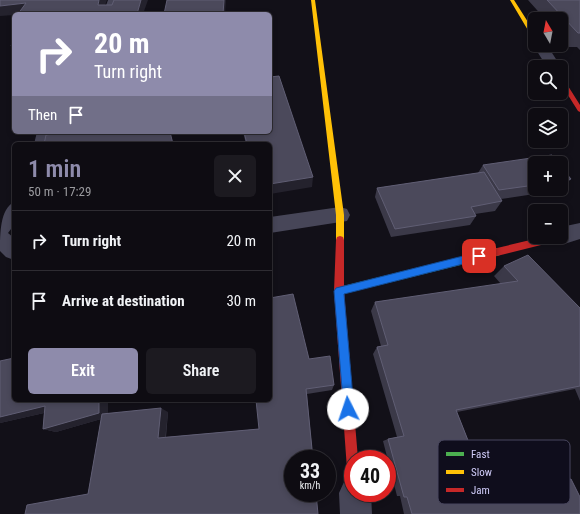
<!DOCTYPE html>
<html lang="en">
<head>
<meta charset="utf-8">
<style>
	body { margin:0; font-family:"Roboto Condensed",sans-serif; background:#1c1a20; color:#f1f3f6; height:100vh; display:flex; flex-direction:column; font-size:15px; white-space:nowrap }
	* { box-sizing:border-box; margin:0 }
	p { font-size:13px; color:#9b9b9f }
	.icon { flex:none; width:22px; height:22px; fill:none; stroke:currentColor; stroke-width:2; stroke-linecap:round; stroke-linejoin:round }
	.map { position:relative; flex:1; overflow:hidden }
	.sheet { position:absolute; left:12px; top:142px; width:260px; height:260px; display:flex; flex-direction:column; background:#0e0c12; border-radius:6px; box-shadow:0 2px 6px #0003,0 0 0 1px #2e2c32 }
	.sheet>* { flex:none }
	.hud { position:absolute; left:12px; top:12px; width:260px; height:122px; border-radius:6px; box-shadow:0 2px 6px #0003,0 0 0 1px #2e2c32; background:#8e8bab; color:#fff; overflow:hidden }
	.needle { width:26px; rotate:350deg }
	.controls { position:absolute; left:528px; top:12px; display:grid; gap:8px }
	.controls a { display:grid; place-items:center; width:40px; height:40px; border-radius:6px; background:#0e0c12; box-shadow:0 2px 6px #0003,0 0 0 1px #2e2c32; font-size:20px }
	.speed { position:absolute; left:284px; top:450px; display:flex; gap:8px; font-size:20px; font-weight:700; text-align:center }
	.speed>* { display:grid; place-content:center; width:52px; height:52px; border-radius:50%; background:#0e0c12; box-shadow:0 2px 6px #0003,0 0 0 1px #2e2c32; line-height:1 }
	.speed small { font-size:10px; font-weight:400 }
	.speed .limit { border:6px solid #d22; background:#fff; color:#111 }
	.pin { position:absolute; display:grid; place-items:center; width:34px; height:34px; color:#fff; margin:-17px; border-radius:8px; box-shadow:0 2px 6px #0006 }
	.me { position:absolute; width:44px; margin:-22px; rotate:356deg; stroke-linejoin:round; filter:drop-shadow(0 0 3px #0008) }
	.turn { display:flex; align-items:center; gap:14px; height:84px; padding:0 16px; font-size:18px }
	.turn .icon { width:52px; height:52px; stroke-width:2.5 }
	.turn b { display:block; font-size:28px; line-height:34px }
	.then { display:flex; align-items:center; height:38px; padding:0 16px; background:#0003; gap:8px; font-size:15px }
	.round { display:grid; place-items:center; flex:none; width:42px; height:42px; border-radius:6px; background:#1c1a20 }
	.head { display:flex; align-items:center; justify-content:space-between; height:68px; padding:0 16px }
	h1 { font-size:24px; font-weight:600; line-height:30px; color:#8e8bab }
	.action { display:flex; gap:8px; margin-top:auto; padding:8px 16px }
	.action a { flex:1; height:46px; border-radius:6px; background:#8e8bab; color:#fff; font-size:16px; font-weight:600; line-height:46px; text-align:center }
	.action a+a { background:#1c1a20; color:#f1f3f6 }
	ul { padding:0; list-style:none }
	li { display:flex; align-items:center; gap:12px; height:60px; padding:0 16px; border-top:1px solid #2e2c32 }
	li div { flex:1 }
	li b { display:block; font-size:15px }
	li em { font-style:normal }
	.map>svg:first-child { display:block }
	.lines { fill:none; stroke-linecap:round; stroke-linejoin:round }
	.street { fill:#474658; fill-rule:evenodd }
	.fast { fill:#4caf50; fill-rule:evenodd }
	.slow { fill:#ffc107; fill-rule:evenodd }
	.jam { fill:#c62828; fill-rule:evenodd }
	.wall { fill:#3b3948 }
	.shaded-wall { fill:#24222d }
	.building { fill:#4b495b; stroke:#605e74 }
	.route { fill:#1a73e8; stroke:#114b97 }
	.key { fill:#0f0d1c; stroke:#49475f; stroke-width:1 }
	.key-label { font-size:11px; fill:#d1cdfa }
</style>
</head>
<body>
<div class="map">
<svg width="580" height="514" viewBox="0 0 580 514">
	<rect width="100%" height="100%" fill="#121018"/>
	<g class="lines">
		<path class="street" d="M108,0h12l-5,14h-12z
			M535,42v3h12l14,22h-14l-14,-22z
			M37,132h18l-3,12h-18z
			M14,202v23l-6,8 6,5v22l-8,-3 -6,-6c0,-17 0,-42 14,-49z
			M340,207l7,2 3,6 -3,6 -77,12v-16z
			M580,223v16l-19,6 -7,-3 -3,-5h10v-10z
			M353,478v15h18l1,21h-32l-1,-21 5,-11z"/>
		<path class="fast" d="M497,248l3,1 1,3 -1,3 -3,1 -158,39 -3,-1 -2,-3 2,-3 3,-1z"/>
		<path class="slow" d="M311,0h4l29,215v25l-1,3h-6l-1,-3v-25z
			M510,0h4l21,33v6l-3,-2z"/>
		<path class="jam" d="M561,77l2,1 17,27v7l-2,-1 -17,-27z
			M340,236l3,1 1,3v51l14,168h-5v16l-4,-2 -2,-4 -13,-178 2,-51 1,-3z
			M561,236v1l-1,3 -3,1 -60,15 -3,-1 -1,-3 1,-3 3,-1 46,-11z"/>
	</g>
	<path class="wall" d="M528,0h52v50l-3,-3h-8l-8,-9v-19h-16z
		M14,41v10l-3,-5z
		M243,132h27l42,55 -42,-43h-24z
		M535,163v26h26v-22l10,12 -10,11 -60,9 1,2 -7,10 -20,3 1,2 -6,9 -79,12 -16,-40 2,-9 101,-15 5,-8z
		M504,266l76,42v93l-5,-12 -118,23 32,81 65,-14h17l9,35h-176l-4,-18h-3l-14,-55 5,-2 9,-2 -24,-83 4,-7 4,-1 -10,-35 4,-9 126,-18 -7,-8z
		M309,359l25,26 -2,5 -25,4 6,65 -225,35 13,-75 -45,13 -13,-3 1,-16 -44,10v-62l108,52 60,-1 -2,25 93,-8z"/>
	<path class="shaded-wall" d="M99,0h8l-5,14 -4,-9z
		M141,0h7l-5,14h-6z
		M224,0h2l-1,14h-2z
		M26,3l-6,11h-6v1l-14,1v-10z
		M313,177l-1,10 -42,7v-10z
		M99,400h9v17l-52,15 -13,-3z
		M45,406l12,4 -57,13v-6z
		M161,408l7,4 -3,28 -7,-2z"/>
	<path class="building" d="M0,0h99l-1,5h14l2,-5h27l-4,14h-119l8,-11 -26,3z
		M167,0h57l-1,14h-59z
		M547,0h33v33h-2z
		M14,41v5h-3z
		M279,76l34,101 -43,7v-40h-23l-3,-12h26v-55z
		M67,132h103l3,12h-129l2,-9z
		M552,155l6,8h-23v22l-36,5 -16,-25z
		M561,167l10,12 -10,2z
		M484,172l18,29 -31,6 5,9 -81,13 -18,-41z
		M528,255l52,53v78l-124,24 34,86 81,-17 9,18v17h-168l-5,-17h-3l-16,-58 16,-3 -27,-89 11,-2 -13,-43 143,-21 -14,-15z
		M293,294l16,65 21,-3 4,29 -28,4 7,70h-20v34h23l2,21h-293l2,-9 61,-11 14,-80 59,-6 -3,30 101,-9 -3,-29h14v-102z
		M14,358v42h85v13l-56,16 2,-23 -45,11v-56z"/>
	<path class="route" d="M479,252l5,4 -5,4 -135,34 10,115 -2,4 -4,2 -4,-2 -10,-122 2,-3z"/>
	<rect x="438" y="440" width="132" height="64" rx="6" class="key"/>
	<rect x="446" y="452" width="18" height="4" fill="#4caf50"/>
	<rect x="446" y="470" width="18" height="4" fill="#ffc107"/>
	<rect x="446" y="488" width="18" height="4" fill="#c62828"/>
	<g class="key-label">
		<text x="471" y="458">Fast</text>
		<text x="471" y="476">Slow</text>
		<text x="471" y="494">Jam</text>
	</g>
</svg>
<div class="controls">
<a><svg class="needle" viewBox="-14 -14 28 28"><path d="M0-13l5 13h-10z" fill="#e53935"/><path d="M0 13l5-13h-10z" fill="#9b9b9f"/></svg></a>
<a><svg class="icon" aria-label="search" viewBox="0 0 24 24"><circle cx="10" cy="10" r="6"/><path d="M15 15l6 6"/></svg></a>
<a><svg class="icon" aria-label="layers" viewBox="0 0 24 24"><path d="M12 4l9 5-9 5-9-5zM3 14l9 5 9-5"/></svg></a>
<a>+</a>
<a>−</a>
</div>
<div class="speed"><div>33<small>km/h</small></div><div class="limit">40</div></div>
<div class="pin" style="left:479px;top:256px;background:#d93025"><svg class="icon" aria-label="arrive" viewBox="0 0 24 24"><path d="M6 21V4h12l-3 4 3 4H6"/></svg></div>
<svg class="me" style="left:348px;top:409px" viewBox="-20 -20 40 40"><circle r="19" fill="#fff"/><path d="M0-13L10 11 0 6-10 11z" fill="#1a73e8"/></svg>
<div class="hud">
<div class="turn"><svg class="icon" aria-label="right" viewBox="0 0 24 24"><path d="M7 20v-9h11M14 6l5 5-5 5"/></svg><div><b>20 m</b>Turn right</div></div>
<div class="then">Then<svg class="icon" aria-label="arrive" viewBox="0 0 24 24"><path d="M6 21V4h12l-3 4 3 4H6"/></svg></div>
</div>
<section class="sheet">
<div class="head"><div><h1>1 min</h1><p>50 m · 17:29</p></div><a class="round"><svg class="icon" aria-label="close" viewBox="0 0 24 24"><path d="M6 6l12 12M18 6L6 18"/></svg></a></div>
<ul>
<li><svg class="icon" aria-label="right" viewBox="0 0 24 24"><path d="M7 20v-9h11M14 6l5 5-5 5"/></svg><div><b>Turn right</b></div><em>20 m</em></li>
<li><svg class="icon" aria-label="arrive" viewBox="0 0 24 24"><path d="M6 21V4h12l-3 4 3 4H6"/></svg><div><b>Arrive at destination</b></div><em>30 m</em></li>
</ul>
<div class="action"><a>Exit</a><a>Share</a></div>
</section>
</div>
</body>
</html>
